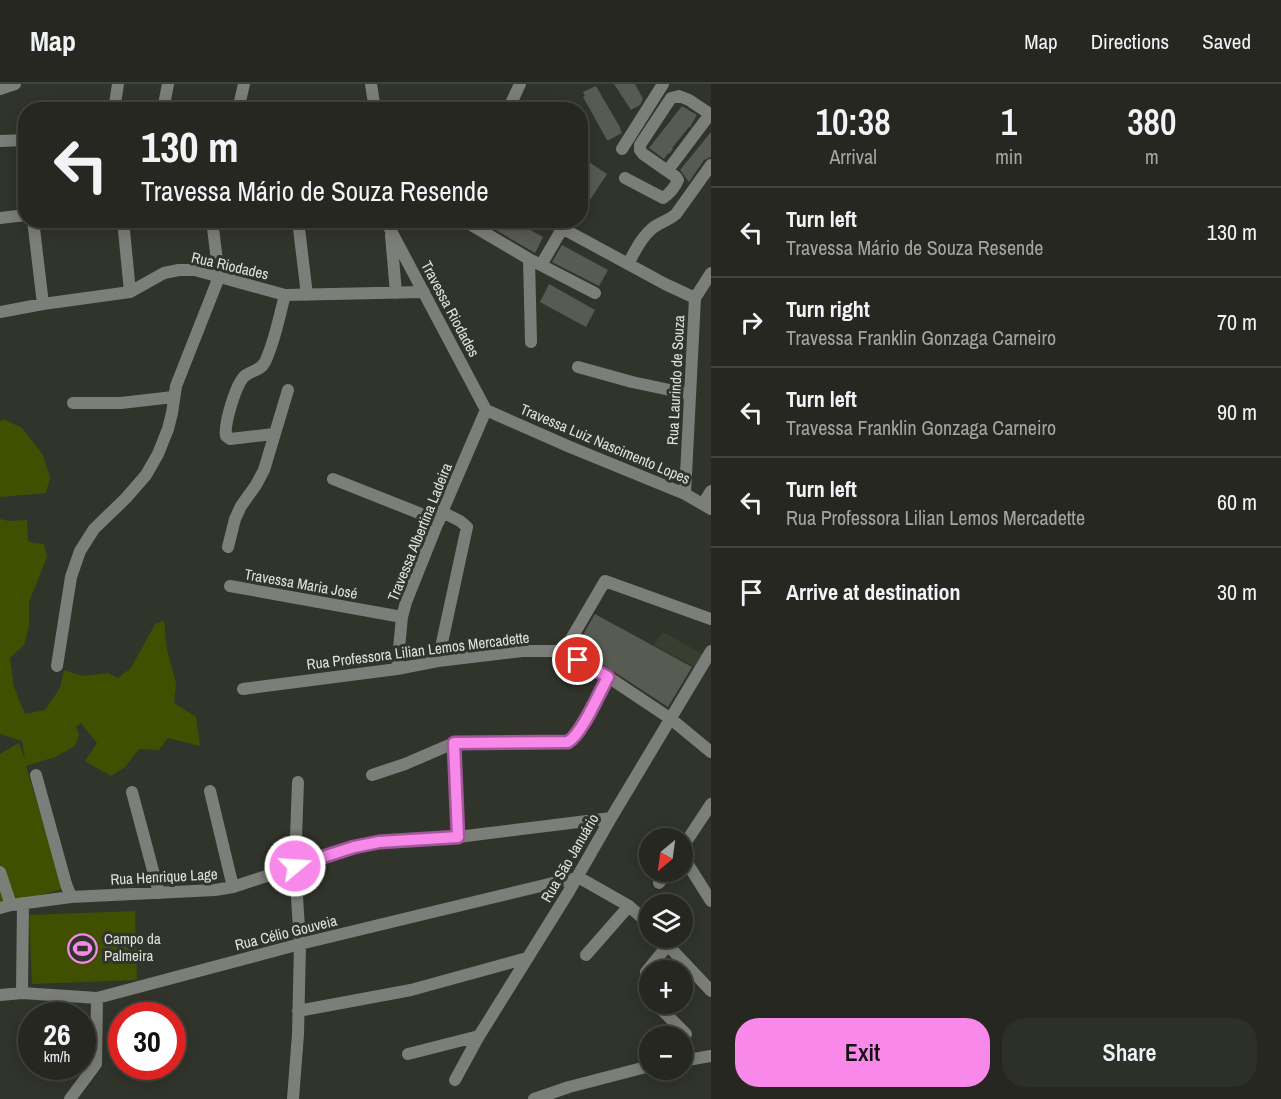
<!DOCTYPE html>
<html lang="en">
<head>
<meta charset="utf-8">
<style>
	body { margin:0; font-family:"Archivo Narrow",sans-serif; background:#2d2f29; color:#f1f3f6; height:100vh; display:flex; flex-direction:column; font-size:22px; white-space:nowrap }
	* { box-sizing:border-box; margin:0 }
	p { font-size:20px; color:#a3a5a5 }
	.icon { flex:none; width:33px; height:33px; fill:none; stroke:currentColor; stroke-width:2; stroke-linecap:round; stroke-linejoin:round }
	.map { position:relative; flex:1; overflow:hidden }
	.drawer { display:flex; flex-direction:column; background:#252720; width:570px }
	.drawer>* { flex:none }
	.banner { position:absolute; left:18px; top:18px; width:570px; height:126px; border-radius:24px; box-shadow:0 3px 15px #0003,0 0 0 2px #42443e; background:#252720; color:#f1f3f6; overflow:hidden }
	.needle { width:39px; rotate:209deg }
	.tools { position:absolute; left:639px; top:744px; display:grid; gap:12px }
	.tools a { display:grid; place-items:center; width:54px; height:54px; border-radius:50%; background:#252720; box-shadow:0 3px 15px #0003,0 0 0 2px #42443e; font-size:30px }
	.speed { position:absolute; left:18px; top:918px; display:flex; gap:12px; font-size:30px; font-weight:700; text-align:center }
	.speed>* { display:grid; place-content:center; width:78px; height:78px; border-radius:50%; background:#252720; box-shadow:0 3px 15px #0003,0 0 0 2px #42443e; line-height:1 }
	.speed small { font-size:15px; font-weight:400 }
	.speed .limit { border:9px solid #d22; background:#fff; color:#111 }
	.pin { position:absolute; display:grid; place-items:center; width:51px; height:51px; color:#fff; margin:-26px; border:3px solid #fff; border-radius:50%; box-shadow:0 2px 6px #0007 }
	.me { position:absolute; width:66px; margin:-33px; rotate:72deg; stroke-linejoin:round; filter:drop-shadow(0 0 4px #0008) }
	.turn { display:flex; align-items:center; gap:21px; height:126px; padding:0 24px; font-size:27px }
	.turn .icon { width:78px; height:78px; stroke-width:2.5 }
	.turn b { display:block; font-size:42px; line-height:51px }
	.eta { display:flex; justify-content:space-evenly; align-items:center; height:102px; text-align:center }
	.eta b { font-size:36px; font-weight:600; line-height:42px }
	.action { display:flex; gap:12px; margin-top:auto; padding:12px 24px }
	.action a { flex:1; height:69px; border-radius:24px; background:#f888ea; color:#111; font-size:24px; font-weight:600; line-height:69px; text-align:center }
	.action a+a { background:#2d2f29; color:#f1f3f6 }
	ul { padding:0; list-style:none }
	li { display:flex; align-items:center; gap:18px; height:90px; padding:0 24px; border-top:2px solid #42443e }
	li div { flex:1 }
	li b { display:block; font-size:22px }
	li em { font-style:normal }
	header { display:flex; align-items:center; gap:36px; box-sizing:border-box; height:84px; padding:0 30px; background:#252720; border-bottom:2px solid #42443e }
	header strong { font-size:28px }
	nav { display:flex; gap:33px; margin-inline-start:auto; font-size:21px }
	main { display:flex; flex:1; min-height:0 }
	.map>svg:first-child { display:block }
	.built { fill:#393e30 }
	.green { fill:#405000 }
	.building { fill:#575b51 }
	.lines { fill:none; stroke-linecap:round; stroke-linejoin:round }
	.minor { stroke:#7c7e79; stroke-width:12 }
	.route-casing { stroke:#a15898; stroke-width:15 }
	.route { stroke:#f888ea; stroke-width:10 }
	.labels { text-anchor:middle; stroke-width:6; stroke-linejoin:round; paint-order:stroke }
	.street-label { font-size:15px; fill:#dfe2dc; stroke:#31342b }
	.poi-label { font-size:15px; fill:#dfe2dc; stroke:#31342b; text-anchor:start }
</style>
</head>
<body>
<header>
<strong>Map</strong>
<nav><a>Map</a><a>Directions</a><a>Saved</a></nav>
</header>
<main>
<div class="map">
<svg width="711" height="1015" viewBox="0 0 711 1015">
	<rect width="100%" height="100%" fill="#31342b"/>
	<path class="built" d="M663,548l41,23 -7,13 -43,-23z"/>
	<path class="green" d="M3,335l19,9 21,27 7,22 -4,16 -46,4v-75z
		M0,435l9,2 18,-1 1,21 5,2 11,1 3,13 -18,45v24l-5,19 -14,13 4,29 11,27 20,-4 15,-22 4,-18 19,6 25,-3 10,5 13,-10 24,-44 9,-3 3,29 9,33 -2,20 22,14 4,29 -32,-8 -9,12 -20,-1 -14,18 -14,9 -26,-15 12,-18 -16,-20 -5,4 3,8 -4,11 -20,11 -29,9 37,123 -63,16v-151l19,-11 6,17 -3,-19 -22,-7z
		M135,827l2,69 -105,4 -3,-69z"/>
	<path class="building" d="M614,0h21l8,15 -3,6 -9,5z
		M596,2l25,43h-1l2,4 -13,7h-2l-24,-43 2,-1 -2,-4z
		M682,22l15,9 -7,12h-1l-17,21 1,1 -4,5 -1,-1 -4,6 -15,-11z
		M711,48v25l-7,3 -15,22 -9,-12z
		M580,72l27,18 -19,29 -8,-5z
		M492,136h21l30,17 -8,16 -46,-27z
		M562,161l46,25 -9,16 -47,-24z
		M549,200l46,26 -9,17 -46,-25z
		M595,530l97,53 -24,40 -92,-60z"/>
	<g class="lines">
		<path class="minor" d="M371,0l4,26
			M0,5l15,-5
			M114,26l4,-26
			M163,26l5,-26
			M238,26l6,-26
			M508,26l12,-26
			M0,57l26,-1
			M622,65l41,-65
			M625,94l38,20c6,-4 12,-11 15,-18l-2,-3 -33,-23 -3,-4v-5l31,-47 8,-2 10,4 21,14 -42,56
			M0,134l26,-3
			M33,136l10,84
			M123,136l7,72
			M298,136l9,75
			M463,136l66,39 66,34
			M547,136l118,64 30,14
			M390,145l96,181
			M391,151l5,58
			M529,175l2,83
			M628,180c7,-13 14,-28 26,-37 7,-5 15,-7 22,-13l35,-49
			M541,181l21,-36
			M0,228l43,-8 87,-12 34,-19 15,-3h16l90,25 139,-3
			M578,283l54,15 57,12
			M73,319h48l52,-6
			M486,326l84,37 115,47 26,15
			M274,350l-44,5 -4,-3c-2,-12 10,-54 20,-61 7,-5 14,-4 19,-13 10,-21 14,-45 20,-67
			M333,395l106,42
			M685,410l10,-196 16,-25
			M703,420l8,-13
			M228,463l7,-28 6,-13 15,-21 8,-15 24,-80
			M230,502l172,31
			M564,567l41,-70 106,38
			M438,577l29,-134 -7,-6 -18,-9
			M57,582l14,-89 9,-26 14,-22 32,-31 20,-23 12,-21 10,-25 4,-16 4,-27 43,-109 -7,-57
			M397,585l5,-52 4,-15 36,-90 44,-102
			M243,605l154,-20 41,-8 84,-10h42l44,26 63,42 40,33
			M454,659l4,94
			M36,691l30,109 5,13
			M372,691l33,-11 49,-21 114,-1 5,-3 3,-4 32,-58
			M210,707l23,96
			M132,708l27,101
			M682,764l29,-44
			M682,771l29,46
			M0,788l11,33
			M659,799l8,-11
			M0,824l11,-3 60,-8 144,-7 18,-3 121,-40 25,-5 79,-5 153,-19
			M661,854l50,53
			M586,871l43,-49
			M22,909l1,-90
			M650,910l-4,-10v-12l22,-27
			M0,911l22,-2 75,5 203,-54 278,-67 51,29 21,19
			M656,920l30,30
			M298,927l113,-21 116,-32
			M408,970l71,-18
			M682,977l29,-5
			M455,996l24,-44 89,-143 43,-75 100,-167
			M70,1015l26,-35 1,-66
			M293,1015l5,-65 2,-90 -5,-78 3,-84
			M534,1015l35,-12 81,-21"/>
	</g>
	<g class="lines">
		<defs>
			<path id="route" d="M295,782l59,-19 25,-5 79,-5 -4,-94 114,-1c14,-8 31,-49 40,-65l-30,-17"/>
		</defs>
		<use href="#route" class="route-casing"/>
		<use href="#route" class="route"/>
	</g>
	<defs>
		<symbol id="stadium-ring" viewBox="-11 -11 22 22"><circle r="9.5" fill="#31342b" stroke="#f888ea" stroke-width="1.5"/><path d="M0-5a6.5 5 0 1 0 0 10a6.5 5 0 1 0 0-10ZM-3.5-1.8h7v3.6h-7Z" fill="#f888ea"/></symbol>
	</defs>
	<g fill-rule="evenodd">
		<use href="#stadium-ring" x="66" y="848" width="33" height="33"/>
	</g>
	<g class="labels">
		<g class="street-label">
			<text transform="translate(230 182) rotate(13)" y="5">Rua Riodades</text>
			<text transform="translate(450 225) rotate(62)" y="5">Travessa Riodades</text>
			<text transform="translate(676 296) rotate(-87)" y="5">Rua Laurindo de Souza</text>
			<text transform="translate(605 360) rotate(23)" y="5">Travessa Luiz Nascimento Lopes</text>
			<text transform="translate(420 448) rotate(-68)" y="5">Travessa Albertina Ladeira</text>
			<text transform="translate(301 500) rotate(10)" y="5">Travessa Maria José</text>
			<text transform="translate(418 567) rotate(-7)" y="5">Rua Professora Lilian Lemos Mercadette</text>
			<text transform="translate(570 774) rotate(-60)" y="5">Rua São Januário</text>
			<text transform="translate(164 793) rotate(-3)" y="5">Rua Henrique Lage</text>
			<text transform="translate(286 849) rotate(-14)" y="5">Rua Célio Gouveia</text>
		</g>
		<g class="poi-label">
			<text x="104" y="860">Campo da<tspan x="104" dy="17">Palmeira</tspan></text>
		</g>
	</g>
</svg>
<div class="tools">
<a><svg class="needle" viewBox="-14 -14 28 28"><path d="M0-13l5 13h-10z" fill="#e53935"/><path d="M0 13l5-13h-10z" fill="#a3a5a5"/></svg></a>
<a><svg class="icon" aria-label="layers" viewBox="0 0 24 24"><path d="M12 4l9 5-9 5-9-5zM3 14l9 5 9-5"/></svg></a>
<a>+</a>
<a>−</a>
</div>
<div class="speed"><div>26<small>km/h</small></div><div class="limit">30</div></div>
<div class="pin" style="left:578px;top:576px;background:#d93025"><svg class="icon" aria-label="arrive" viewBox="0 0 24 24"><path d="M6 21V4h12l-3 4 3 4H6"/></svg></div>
<svg class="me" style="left:295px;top:782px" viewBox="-20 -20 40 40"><circle r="17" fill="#f888ea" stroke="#fff" stroke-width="3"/><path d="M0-11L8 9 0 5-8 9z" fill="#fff"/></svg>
<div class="banner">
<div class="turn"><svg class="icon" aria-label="left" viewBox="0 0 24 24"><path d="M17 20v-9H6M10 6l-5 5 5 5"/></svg><div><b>130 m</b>Travessa Mário de Souza Resende</div></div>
</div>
</div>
<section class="drawer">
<div class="eta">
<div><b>10:38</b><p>Arrival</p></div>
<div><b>1</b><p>min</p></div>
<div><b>380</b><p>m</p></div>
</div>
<ul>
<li><svg class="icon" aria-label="left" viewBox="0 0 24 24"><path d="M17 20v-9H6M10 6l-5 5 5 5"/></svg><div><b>Turn left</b><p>Travessa Mário de Souza Resende</p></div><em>130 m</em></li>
<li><svg class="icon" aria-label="right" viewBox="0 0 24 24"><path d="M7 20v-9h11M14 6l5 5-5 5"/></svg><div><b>Turn right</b><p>Travessa Franklin Gonzaga Carneiro</p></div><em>70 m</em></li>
<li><svg class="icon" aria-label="left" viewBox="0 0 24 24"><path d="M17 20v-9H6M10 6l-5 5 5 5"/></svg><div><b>Turn left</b><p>Travessa Franklin Gonzaga Carneiro</p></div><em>90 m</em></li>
<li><svg class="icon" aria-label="left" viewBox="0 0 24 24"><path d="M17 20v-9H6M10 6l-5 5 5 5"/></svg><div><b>Turn left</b><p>Rua Professora Lilian Lemos Mercadette</p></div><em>60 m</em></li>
<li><svg class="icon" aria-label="arrive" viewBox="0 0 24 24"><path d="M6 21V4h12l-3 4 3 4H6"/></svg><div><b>Arrive at destination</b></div><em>30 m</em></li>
</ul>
<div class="action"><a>Exit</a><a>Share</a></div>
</section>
</main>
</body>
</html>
